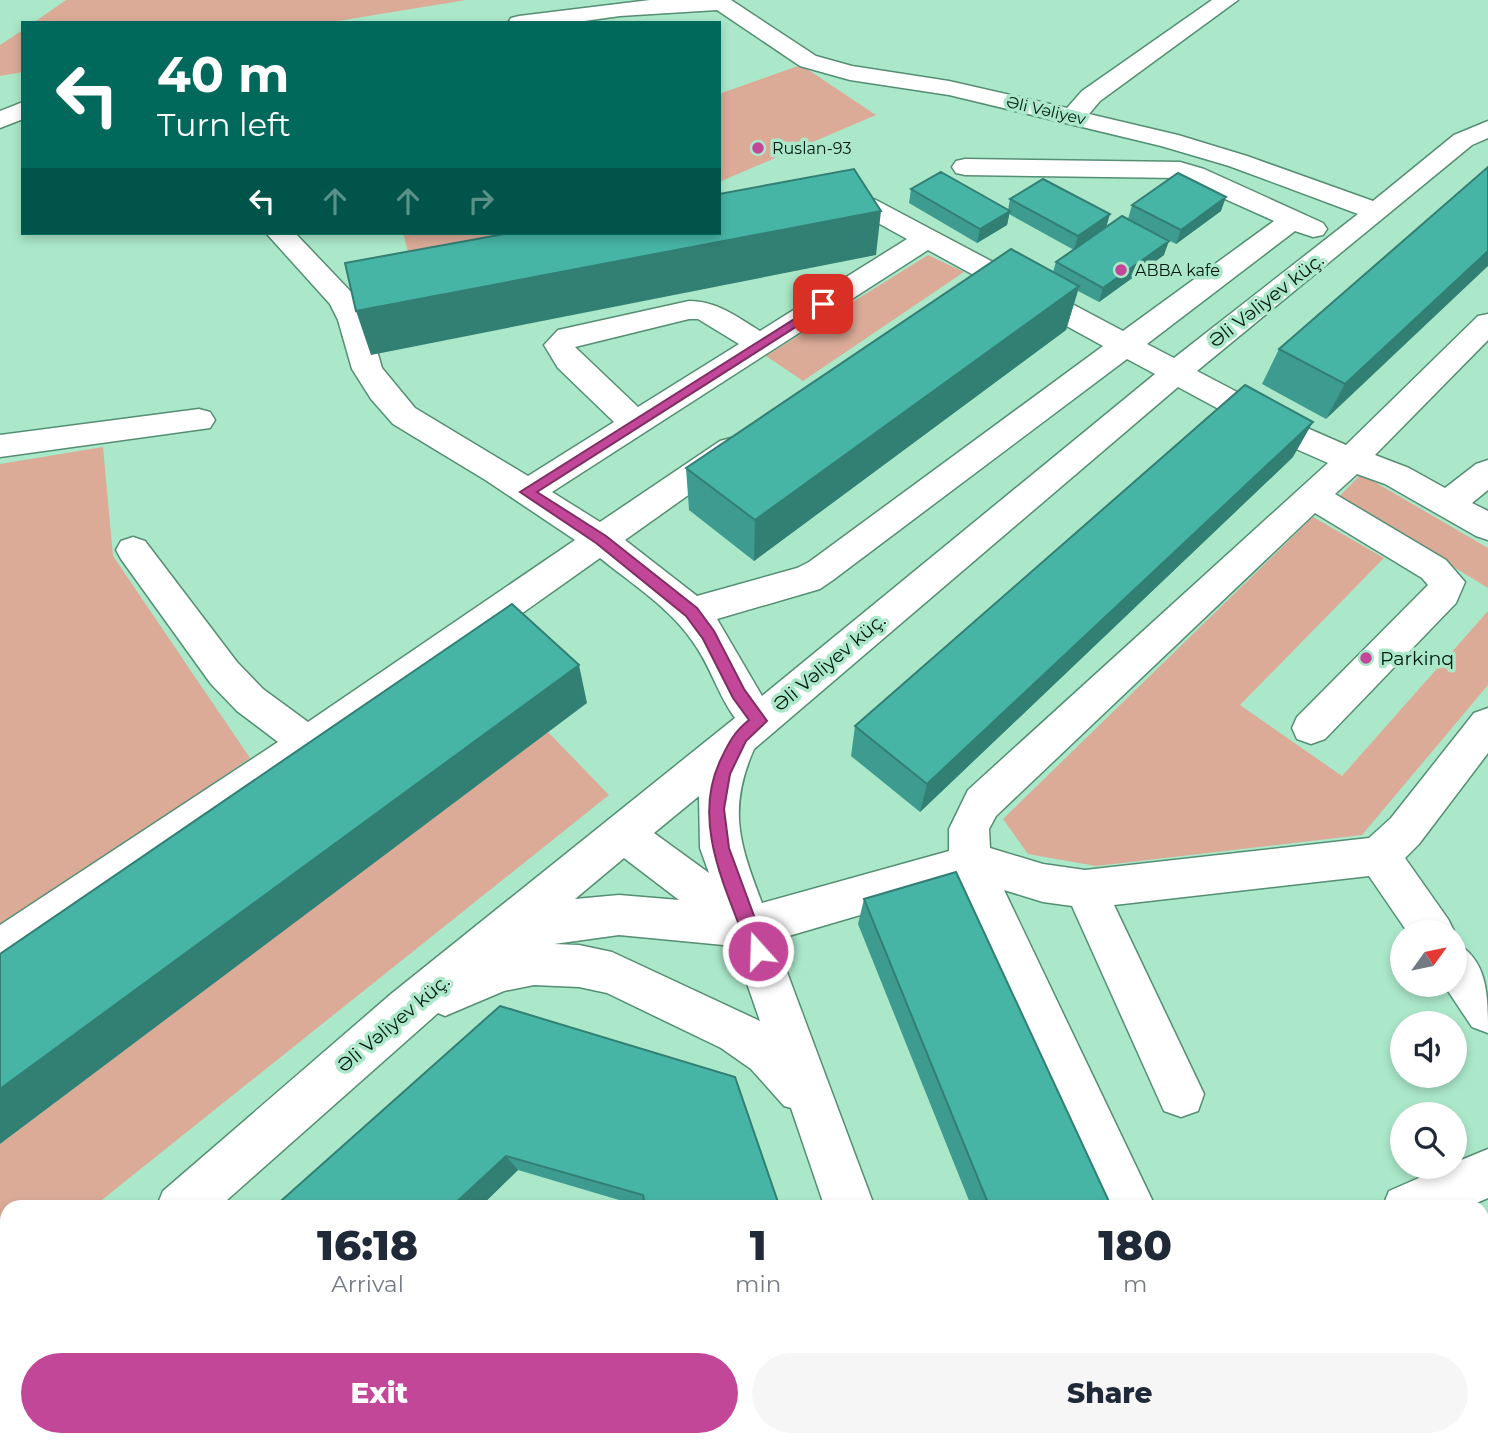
<!DOCTYPE html>
<html lang="en">
<head>
<meta charset="utf-8">
<style>
	body { margin:0; font-family:Montserrat,sans-serif; background:#f6f6f7; color:#1f2937; height:100vh; display:flex; flex-direction:column; font-size:26px; white-space:nowrap }
	* { box-sizing:border-box; margin:0 }
	p { font-size:23px; color:#747a83 }
	.icon { flex:none; width:38px; height:38px; fill:none; stroke:currentColor; stroke-width:2; stroke-linecap:round; stroke-linejoin:round }
	.map { position:relative; flex:1; overflow:hidden }
	.details { position:absolute; left:0px; top:1200px; width:1489px; height:247px; display:flex; flex-direction:column; background:#fff; border-radius:21px 21px 0 0; box-shadow:0 4px 10px #0003 }
	.details>* { flex:none }
	.banner { position:absolute; left:21px; top:21px; width:700px; height:214px; border-radius:0px; box-shadow:0 4px 10px #0003; background:#00695c; color:#fff; overflow:hidden }
	.needle { width:46px; rotate:57deg }
	.tools { position:absolute; left:1390px; top:920px; display:grid; gap:14px }
	.tools a { display:grid; place-items:center; width:77px; height:77px; border-radius:50%; background:#fff; box-shadow:0 4px 10px #0003; font-size:35px }
	.pin { position:absolute; display:grid; place-items:center; width:60px; height:60px; color:#fff; margin:-30px; border-radius:14px; box-shadow:0 4px 10px #0006 }
	.me { position:absolute; width:77px; margin:-38px; rotate:340deg; stroke-linejoin:round; filter:drop-shadow(0 0 5px #0008) }
	.turn { display:flex; align-items:center; gap:24px; height:147px; padding:0 21px; font-size:32px }
	.turn .icon { width:91px; height:91px; stroke-width:2.5 }
	.turn b { display:block; font-size:49px; line-height:60px }
	.lanes { display:flex; align-items:center; height:66px; padding:0 21px; background:#0003; justify-content:center; gap:35px; direction:ltr }
	.lanes .off { opacity:.35 }
	.eta { display:flex; justify-content:space-evenly; align-items:center; height:119px; text-align:center }
	.eta b { font-size:42px; font-weight:800; line-height:49px }
	.button { display:flex; gap:14px; margin-top:auto; padding:14px 21px }
	.button a { flex:1; height:80px; border-radius:42px; background:#c24799; color:#fff; font-size:28px; font-weight:800; line-height:80px; text-align:center }
	.button a+a { background:#f6f6f7; color:#1f2937 }
	.map>svg:first-child { display:block }
	.green { fill:#dbab98 }
	.lines { fill:none; stroke-linecap:round; stroke-linejoin:round }
	.minor-casing { stroke:#548e73; stroke-width:3 }
	.minor { fill:#fff; fill-rule:evenodd }
	.wall { fill:#3d9c8f }
	.shaded-wall { fill:#327f74 }
	.building { fill:#47b5a6; stroke:#327f74; stroke-width:2 }
	.route { fill:#c24799; stroke:#7e2e63; stroke-width:2 }
	.poi-dot { fill:#c24799; stroke:#abe8ca; stroke-width:2.5 }
	.labels { text-anchor:middle; stroke-width:7; stroke-linejoin:round; paint-order:stroke }
	.far-street-label { font-size:16px; fill:#02180e; stroke:#abe8ca }
	.far-poi-label { font-size:16px; fill:#02180e; stroke:#abe8ca; text-anchor:start }
	.street-label { font-size:19px; fill:#02180e; stroke:#abe8ca }
	.poi-label { font-size:19px; fill:#02180e; stroke:#abe8ca; text-anchor:start }
</style>
</head>
<body>
<div class="map">
<svg width="1488" height="1447" viewBox="0 0 1488 1447">
	<rect width="100%" height="100%" fill="#abe8ca"/>
	<path class="green" d="M66,0h400l-140,23h-293z
		M23,30v42l-23,4v-31z
		M801,65l75,50 -157,67v-88z
		M403,233h157l-150,26z
		M928,255l36,17 -161,109 -37,-25z
		M103,447l10,109 137,202 -250,171v-465z
		M1361,474l127,74v40l-149,-91z
		M1313,517l71,41 -144,147 102,71 146,-165v74l-126,150 -266,31 -68,-12 -25,-35z
		M548,732l61,63 -516,412 -86,1v68l-7,6v-138z"/>
	<g class="lines">
		<defs>
			<path id="minor" d="M650,0h81l85,56 36,10 97,15 118,27 15,-17 130,-91h26l-138,101 -11,13 89,21 69,21 126,45 81,-66 34,-14v17l-16,7 -275,226 103,54 46,20 132,-129 10,-2v26l-113,115 34,13 36,20 31,-24 12,-4v30l-16,13 16,8v29l-12,-4 -91,-52 -28,-10 -22,20 111,66 19,22 -9,21 -131,136 -14,5 -14,-5 -5,-11 5,-11 131,-132 -6,-7 -107,-65 -319,303 -7,13 1,19 53,16 42,6 284,-32 22,-20 83,-105 14,-5v45l-69,91 -14,14 43,61 7,14 -1,1 -46,-1 -39,-57 -255,29 90,189 -6,17 -17,6 -17,-6 -92,-205 -29,-4 -39,-12 152,318h-50l-147,-322 -184,54 100,268h-50l-34,-100 -7,-2 -33,-37 -30,-21 -114,-55 -28,-6 -45,-2 -30,6 -59,25 -7,-3 -220,195h-62l7,-17 228,-197 344,-276c-17,-23 -25,-53 -42,-76 -23,-34 -61,-58 -93,-84l-278,197 -307,210 -15,6v-46l278,-183 -41,-31 -26,-27 -90,-125 -5,-9 5,-9 12,-4 12,4 92,121 26,27 45,33 267,-182 -88,-59 -94,-57 -22,-25 -19,-30 -14,-49 -8,-16 -64,-71h29l58,61 15,26 14,48 33,40 113,68 86,-54 -56,-54 -14,-23 14,-15 131,-29c28,0 48,16 71,30l147,-92 -49,-27 -36,-6 -4,-6 4,-6 26,-2 28,8 247,131 151,-110 -96,-43 -213,-3 -9,-2 -4,-6 4,-6 9,-2 215,3 24,7 119,54 4,6 -4,6 -10,2 -18,-6 -148,113 27,14 184,-144 -129,-48 -68,-20 -212,-51 -99,-15 -50,-14 -83,-56 -97,6 -50,7h-62l3,-5 8,-2zM928,250l175,96 -294,216 -12,6 -100,28 -72,-56 117,-83 5,-8 -5,-8 -11,-3 -11,3 -120,81 -48,-30zM689,319h9l41,25 -101,63 -63,-60zM1127,359l28,15 -393,322 -45,-77 103,-30 13,-9zM1178,387l100,54 50,22 -360,327 -19,39v22l-187,52c-22,-58 -35,-93 -8,-154zM699,796l1,52 9,25 -55,-40zM624,858l55,42 -60,-5 -44,4zM619,935l115,11 26,75 -148,-69 -33,-7 -25,-1z
				M23,102v17l-23,9v-17z
				M199,409l11,3 5,8 -5,8 -210,29v-22z
				M1454,942c34,17 34,53 34,91l-16,-6 -28,-42h10z
				M1488,1149v49l-23,10h-83l7,-17 55,-24h10v-4z
				M7,1332v56l-7,2v-55z
				M250,1440h59l-3,7h-58z
				M639,1440h54l2,7h-54z
				M909,1440h55l2,7h-54z
				M1216,1440h55l2,7h-54z"/>
		</defs>
		<use href="#minor" class="minor-casing"/>
		<use href="#minor" class="minor"/>
	</g>
	<path class="wall" d="M1488,167l-162,252 -64,-35 17,-35z
		M911,189l97,21 2,-11 96,28 58,28 -65,47 -21,-11 -12,39 -312,231 -65,-51 -3,-42 367,-196 3,-10 18,-12 -65,-36 -2,11 -30,18 -68,-40z
		M1132,205l89,6 -45,33 -48,-25z
		M1293,457l-373,355 -69,-56 4,-30z
		M864,899l248,309h-140l-114,-284z
		M500,1006l280,202h-134l-128,-38 -39,38z
		M1066,1440h154l3,7h-155z"/>
	<path class="shaded-wall" d="M1226,197l-5,14 -45,33 5,-14z
		M881,211l-5,44 -505,100 -15,-44z
		M1010,211l-3,14 -30,18 3,-14z
		M1110,214l-4,14 -32,22 4,-14z
		M1169,241l-5,14 -65,47 4,-14z
		M1488,251v15l-162,153 19,-35z
		M1079,286l-13,44 -312,231 1,-41z
		M1313,422l-20,35 -373,355 7,-28z
		M579,665l8,38 -587,441v-55z
		M506,1156l12,14 -39,38h-29z
		M201,1440h31l-7,7h-32z"/>
	<path class="building" d="M1488,167v84l-143,133 -66,-35z
		M854,169l27,42 -525,100 -11,-48 165,-30h209v-39z
		M941,172l69,39 -30,18 -69,-40z
		M1178,173l48,24 -45,33 -49,-25z
		M1043,179l67,35 -32,22 -68,-37z
		M1122,216l47,25 -66,47 -47,-26z
		M1011,249l68,37 -324,234 -69,-52z
		M1245,385l68,37 -386,362 -72,-58z
		M512,604l67,61 -579,424v-135z
		M956,872l156,336h-122l-126,-309z
		M500,1006l235,71 45,131h-134l-3,-13 -137,-39 -56,52h-177z
		M43,1440h158l-8,7h-147z
		M709,1440h151l2,7h-151z
		M1085,1440h135l3,7h-135z"/>
	<path class="route" d="M823,301l6,3 -2,3 -290,185 69,44 91,72 17,23 30,58 23,32 -21,20 -16,33 -6,35 5,39 38,103 -3,7 -6,2 -7,-2 -2,-7c-22,-61 -59,-129 -28,-192 8,-17 14,-28 28,-39l-16,-22 -30,-59 -17,-23 -90,-73 -76,-51z"/>
	<g class="poi-dot">
		<circle cx="758" cy="148" r="7"/>
		<circle cx="1121" cy="270" r="7"/>
		<circle cx="1366" cy="658" r="7"/>
	</g>
	<g class="labels">
		<g class="far-street-label">
			<text transform="translate(1046 110) rotate(13)" y="6">Əli Vəliyev</text>
		</g>
		<g class="far-poi-label">
			<text x="772" y="154">Ruslan-93</text>
			<text x="1135" y="276">ABBA kafe</text>
		</g>
		<g class="street-label">
			<text transform="translate(1266 300) rotate(-38)" y="7">Əli Vəliyev küç.</text>
			<text transform="translate(829 662) rotate(-40)" y="7">Əli Vəliyev küç.</text>
			<text transform="translate(393 1023) rotate(-40)" y="7">Əli Vəliyev küç.</text>
		</g>
		<g class="poi-label">
			<text x="1380" y="665">Parkinq</text>
		</g>
	</g>
</svg>
<div class="tools">
<a><svg class="needle" viewBox="-14 -14 28 28"><path d="M0-13l5 13h-10z" fill="#e53935"/><path d="M0 13l5-13h-10z" fill="#747a83"/></svg></a>
<a><svg class="icon" aria-label="sound" viewBox="0 0 24 24"><path d="M4 9h4l5-4v14l-5-4H4zM17 9q2 3 0 6"/></svg></a>
<a><svg class="icon" aria-label="search" viewBox="0 0 24 24"><circle cx="10" cy="10" r="6"/><path d="M15 15l6 6"/></svg></a>
</div>
<div class="pin" style="left:823px;top:304px;background:#d93025"><svg class="icon" aria-label="arrive" viewBox="0 0 24 24"><path d="M6 21V4h12l-3 4 3 4H6"/></svg></div>
<svg class="me" style="left:758px;top:951px" viewBox="-20 -20 40 40"><circle r="17" fill="#c24799" stroke="#fff" stroke-width="3"/><path d="M0-11L8 9 0 5-8 9z" fill="#fff"/></svg>
<div class="banner">
<div class="turn"><svg class="icon" aria-label="left" viewBox="0 0 24 24"><path d="M17 20v-9H6M10 6l-5 5 5 5"/></svg><div><b>40 m</b>Turn left</div></div>
<div class="lanes"><svg class="icon" aria-label="left" viewBox="0 0 24 24"><path d="M17 20v-9H6M10 6l-5 5 5 5"/></svg><svg class="icon off" aria-label="ahead" viewBox="0 0 24 24"><path d="M12 20V5M6 11l6-6 6 6"/></svg><svg class="icon off" aria-label="ahead" viewBox="0 0 24 24"><path d="M12 20V5M6 11l6-6 6 6"/></svg><svg class="icon off" aria-label="right" viewBox="0 0 24 24"><path d="M7 20v-9h11M14 6l5 5-5 5"/></svg></div>
</div>
<section class="details">
<div class="eta">
<div><b>16:18</b><p>Arrival</p></div>
<div><b>1</b><p>min</p></div>
<div><b>180</b><p>m</p></div>
</div>
<div class="button"><a>Exit</a><a>Share</a></div>
</section>
</div>
</body>
</html>
